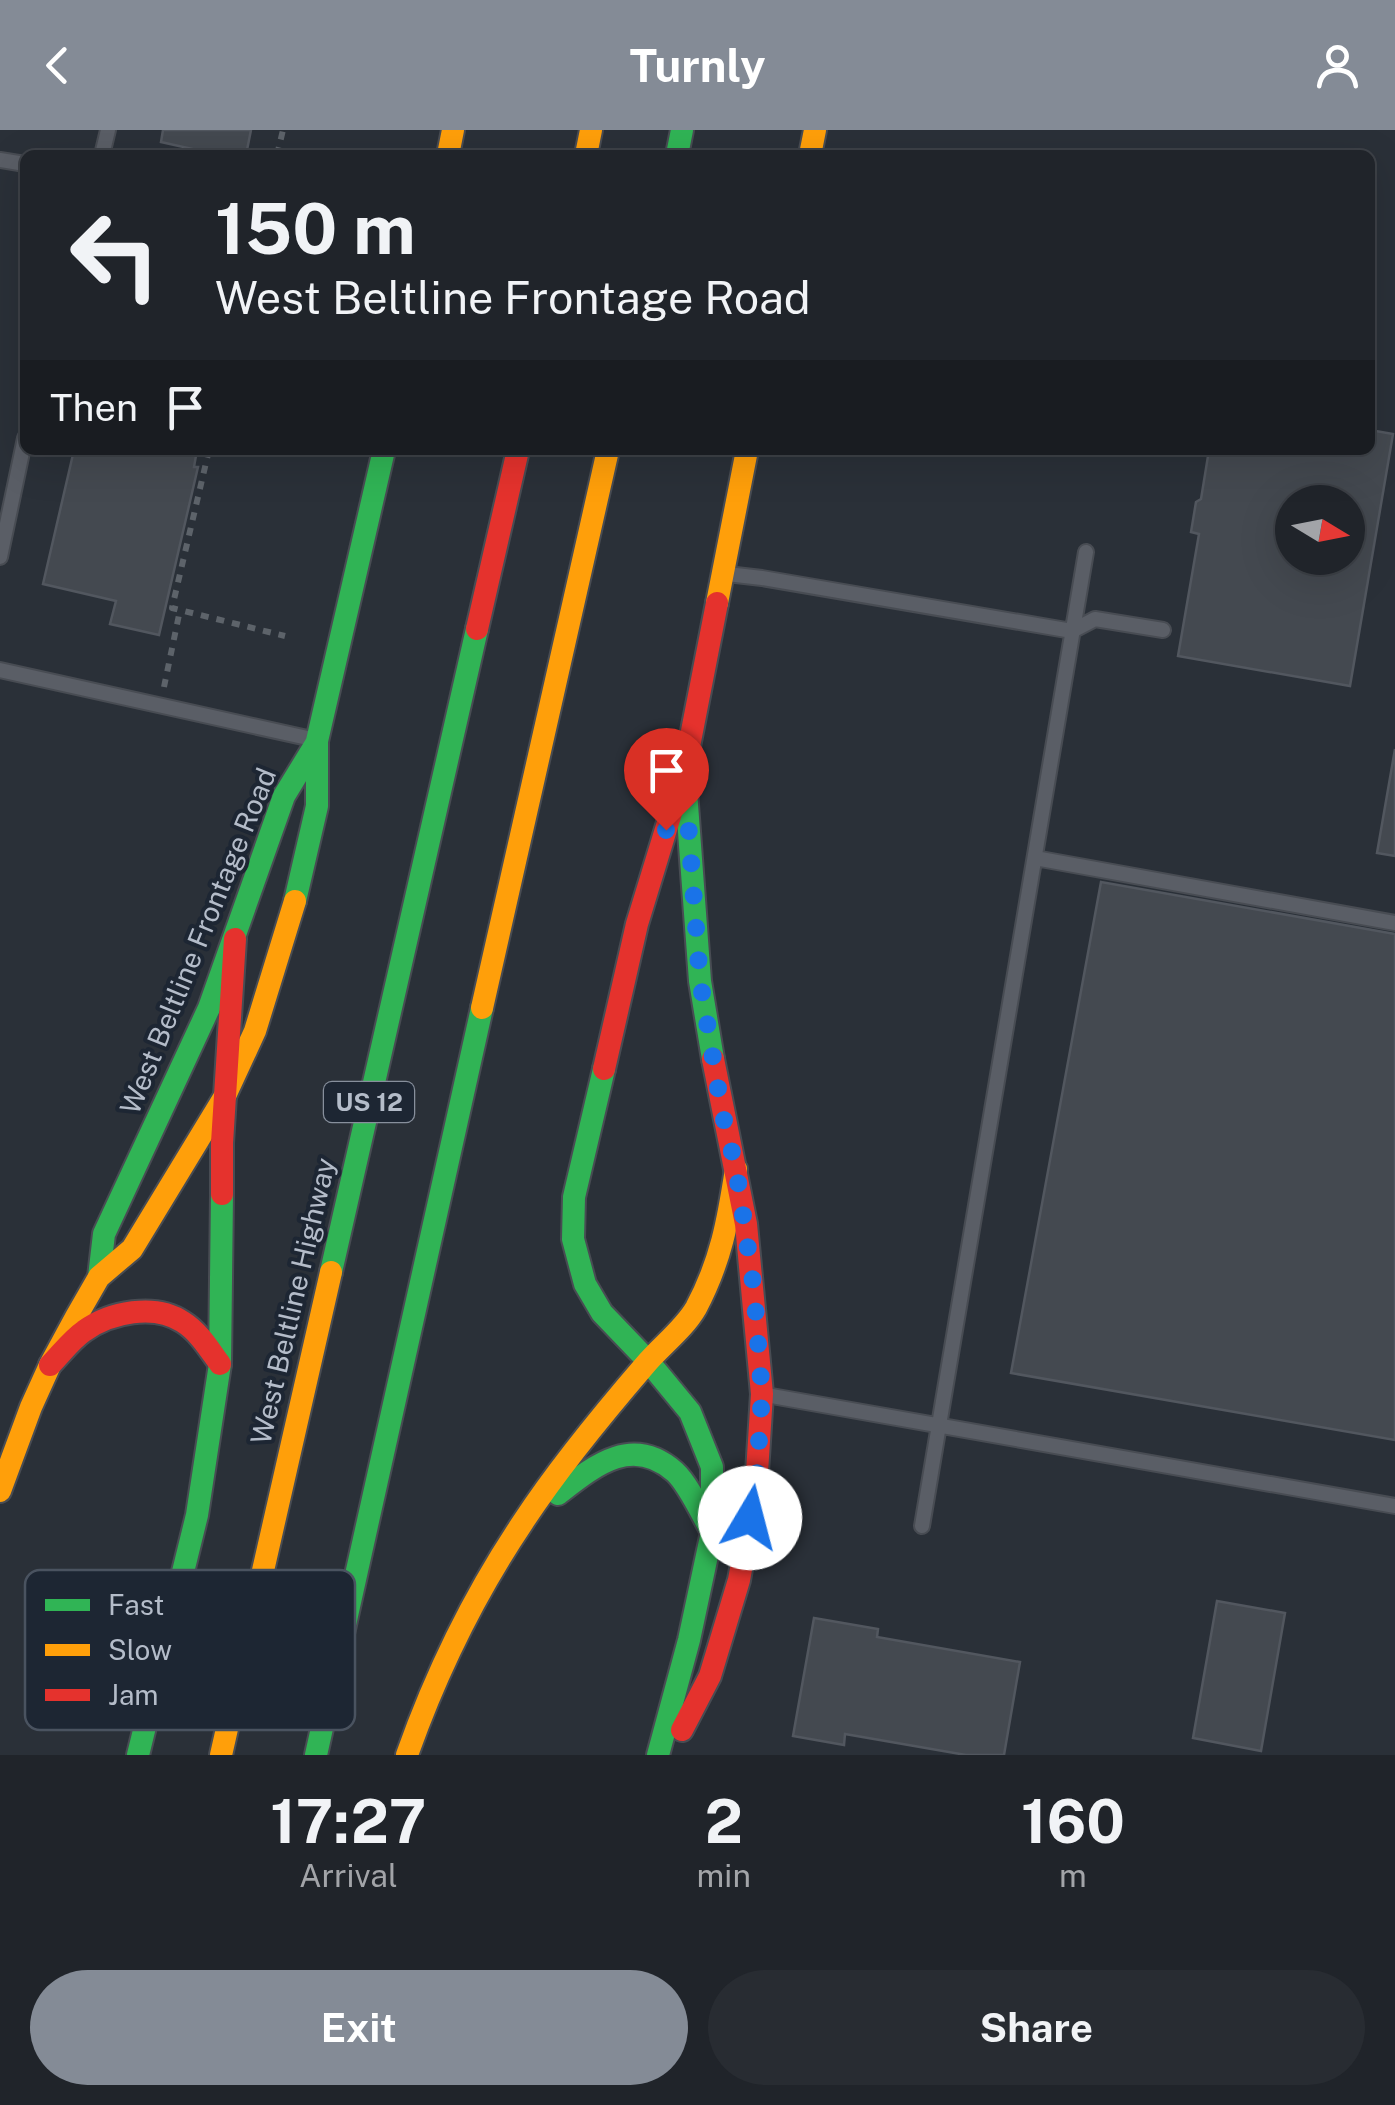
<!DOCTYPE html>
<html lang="en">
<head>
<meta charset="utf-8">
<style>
	body { margin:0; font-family:"Public Sans",sans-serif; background:#282c32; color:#f1f3f6; height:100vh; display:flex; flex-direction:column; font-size:38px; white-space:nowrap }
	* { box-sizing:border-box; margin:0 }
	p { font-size:32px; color:#a2a4a8 }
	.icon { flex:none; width:55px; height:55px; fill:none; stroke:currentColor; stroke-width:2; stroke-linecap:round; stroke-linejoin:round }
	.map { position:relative; height:1625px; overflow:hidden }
	.sheet { display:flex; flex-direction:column; background:#20242a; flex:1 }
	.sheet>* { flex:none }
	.hud { position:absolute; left:20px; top:20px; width:1355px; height:305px; border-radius:15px; box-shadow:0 10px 40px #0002,0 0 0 2px #3d4147; background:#20242a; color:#f1f3f6; overflow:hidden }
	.needle { width:65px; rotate:100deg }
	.tools { position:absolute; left:1275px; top:355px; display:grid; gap:20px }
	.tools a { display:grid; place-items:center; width:90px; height:90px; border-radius:50%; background:#20242a; box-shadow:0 10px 40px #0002,0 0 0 2px #3d4147; font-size:50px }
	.pin { position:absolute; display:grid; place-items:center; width:85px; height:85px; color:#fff; margin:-102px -42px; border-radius:50% 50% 50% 0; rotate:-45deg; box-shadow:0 0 10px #0007 }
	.pin .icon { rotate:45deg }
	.me { position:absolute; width:110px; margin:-55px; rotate:8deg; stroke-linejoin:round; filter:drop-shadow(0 0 8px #0008) }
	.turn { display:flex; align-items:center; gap:35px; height:210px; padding:0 30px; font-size:45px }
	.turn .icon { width:130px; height:130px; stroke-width:2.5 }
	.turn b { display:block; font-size:70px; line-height:85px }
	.then { display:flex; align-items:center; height:95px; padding:0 30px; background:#0003; gap:20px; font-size:38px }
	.eta { display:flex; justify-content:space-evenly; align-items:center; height:170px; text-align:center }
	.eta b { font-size:60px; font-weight:700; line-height:70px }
	.action { display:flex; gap:20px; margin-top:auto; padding:20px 30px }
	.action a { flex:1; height:115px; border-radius:60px; background:#848b96; color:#fff; font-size:40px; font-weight:700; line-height:115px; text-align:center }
	.action a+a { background:#282c32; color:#f1f3f6 }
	header { display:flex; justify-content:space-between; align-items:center; height:130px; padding:0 30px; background:#848b96; color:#fff; font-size:45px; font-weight:700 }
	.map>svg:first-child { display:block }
	.building { fill:#444950; stroke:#52575f; stroke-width:2.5; fill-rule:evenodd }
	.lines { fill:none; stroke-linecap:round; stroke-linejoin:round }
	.lane-casing { stroke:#484c53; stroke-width:18 }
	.fast-casing { stroke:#484c53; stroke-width:26 }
	.slow-casing { stroke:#484c53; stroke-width:26 }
	.jam-casing { stroke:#484c53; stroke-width:26 }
	.path { stroke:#5d636a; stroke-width:6; stroke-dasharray:8 8; stroke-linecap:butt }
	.lane { stroke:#5a5e66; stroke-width:14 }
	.fast { stroke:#30b455; stroke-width:22 }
	.slow { stroke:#ff9f0a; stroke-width:22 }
	.jam { stroke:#e5322d; stroke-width:22 }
	.route { stroke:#1a73e8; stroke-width:18; stroke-dasharray:0 32.4 }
	.labels { text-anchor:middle; stroke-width:8; stroke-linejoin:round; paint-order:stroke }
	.shield { fill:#1d2633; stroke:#878f9c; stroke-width:2.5 }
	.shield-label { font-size:25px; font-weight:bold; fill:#b4bcc9 }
	.street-label { font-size:28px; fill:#b4bcc9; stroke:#1d2633 }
	.key { fill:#1d2633; stroke:#4a5360; stroke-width:2.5 }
	.key-label { font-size:28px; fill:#b4bcc9 }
</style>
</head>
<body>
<header><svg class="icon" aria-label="back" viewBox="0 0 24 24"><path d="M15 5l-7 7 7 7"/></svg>Turnly<svg class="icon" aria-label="person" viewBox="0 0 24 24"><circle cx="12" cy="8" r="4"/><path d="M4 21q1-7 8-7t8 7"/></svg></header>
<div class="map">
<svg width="1395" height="1625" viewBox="0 0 1395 1625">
	<rect width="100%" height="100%" fill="#2a3038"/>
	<path class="building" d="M163,0h88l-5,25h-27l-58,-13z
		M1370,300l23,4 -43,252 -172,-30 21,-122 -8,-2 5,-30 5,-3 8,-49h161zM1292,372h56v56h-56z
		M74,320h123l-3,17h4l-39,168 -49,-11 6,-23 -73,-17z
		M1395,619v107l-18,-3z
		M1101,752l294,52v506l-384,-67z
		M1217,1471l68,12 -24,138 -68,-13z
		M814,1488l64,11 -1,8 143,25 -16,93h-38l-121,-21 -1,11 -51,-9z"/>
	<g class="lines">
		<defs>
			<path id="lane" d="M102,25l6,-25
				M0,30l25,4
				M0,427l25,-119
				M727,444l35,4 310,53 23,-12 68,11
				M0,540l312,69
				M1035,728l360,65
				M766,1265l629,111
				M922,1396l164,-974"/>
			<path id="fast" d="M677,25l5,-25
				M686,661l14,190 13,78
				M295,771l22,-95v-65l67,-291
				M604,939l-30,128 -1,42 12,45 17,29 46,48 42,51 22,55v65l-23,108 -31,115
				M331,1142l146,-643
				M99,1147l5,-43 105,-226 75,-212 33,-54
				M558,1364c36,-28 74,-60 117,-22 14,13 27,43 37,60
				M138,1625l59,-240 23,-151 2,-170
				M316,1625l166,-747"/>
			<path id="slow" d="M448,25l5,-25
				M586,25l5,-25
				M810,25l5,-25
				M717,473l30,-153
				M482,878l126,-558
				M0,1361l31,-84 19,-42 26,-48 23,-40 33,-28 93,-153 30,-65 40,-130
				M221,1625l110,-483
				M407,1625c29,-82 67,-160 116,-233 36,-55 79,-107 122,-157 16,-19 39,-36 51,-57 25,-47 32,-87 40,-139"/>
			<path id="jam" d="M477,499l41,-179
				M604,939l33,-145 48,-157 32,-164
				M222,1064v-51l13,-204
				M50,1235c11,-11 21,-25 34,-34 26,-19 71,-28 99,-9 16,10 26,27 37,42
				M682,1600l28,-54 29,-96 17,-92 6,-94 -16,-170 -33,-165"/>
		</defs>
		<use href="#lane" class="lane-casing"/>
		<use href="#fast" class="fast-casing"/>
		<use href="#slow" class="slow-casing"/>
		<use href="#jam" class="jam-casing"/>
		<path class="path" d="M184,25l1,-7
			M277,25l6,-25
			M209,320l-37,158 113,28
			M164,557l16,-77"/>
		<use href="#lane" class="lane"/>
		<use href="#fast" class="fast"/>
		<use href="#slow" class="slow"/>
		<use href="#jam" class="jam"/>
	</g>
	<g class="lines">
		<path class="route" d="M666,700l18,-63 16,213 22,132 14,56 18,121 8,105 -6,94 -6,30"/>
	</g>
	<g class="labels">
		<rect class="shield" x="324" y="952" width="90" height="40" rx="8"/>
		<g class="shield-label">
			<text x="369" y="981">US 12</text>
		</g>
		<g class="street-label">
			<text transform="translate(198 811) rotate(-68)" y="10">West Beltline Frontage Road</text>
			<text transform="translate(293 1171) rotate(-77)" y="10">West Beltline Highway</text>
		</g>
	</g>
	<rect x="25" y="1440" width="330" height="160" rx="15" class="key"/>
	<rect x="45" y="1469" width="45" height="12" fill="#30b455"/>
	<rect x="45" y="1514" width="45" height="12" fill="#ff9f0a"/>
	<rect x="45" y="1559" width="45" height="12" fill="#e5322d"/>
	<g class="key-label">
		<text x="108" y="1485">Fast</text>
		<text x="108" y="1530">Slow</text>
		<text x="108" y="1575">Jam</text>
	</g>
</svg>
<div class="tools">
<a><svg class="needle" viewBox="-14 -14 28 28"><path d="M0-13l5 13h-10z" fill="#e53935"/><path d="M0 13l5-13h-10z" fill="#a2a4a8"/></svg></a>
</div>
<div class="pin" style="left:666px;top:700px;background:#d93025"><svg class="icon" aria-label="arrive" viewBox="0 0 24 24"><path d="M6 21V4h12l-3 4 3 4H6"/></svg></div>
<svg class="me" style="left:750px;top:1388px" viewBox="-20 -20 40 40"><circle r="19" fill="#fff"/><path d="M0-13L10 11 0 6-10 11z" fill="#1a73e8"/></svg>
<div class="hud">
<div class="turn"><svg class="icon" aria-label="left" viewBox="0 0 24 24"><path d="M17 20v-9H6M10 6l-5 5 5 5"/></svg><div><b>150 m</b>West Beltline Frontage Road</div></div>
<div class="then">Then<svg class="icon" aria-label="arrive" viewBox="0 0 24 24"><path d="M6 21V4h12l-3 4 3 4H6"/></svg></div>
</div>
</div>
<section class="sheet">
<div class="eta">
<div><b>17:27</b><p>Arrival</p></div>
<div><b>2</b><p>min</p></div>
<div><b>160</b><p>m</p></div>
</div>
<div class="action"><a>Exit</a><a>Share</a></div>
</section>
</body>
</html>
